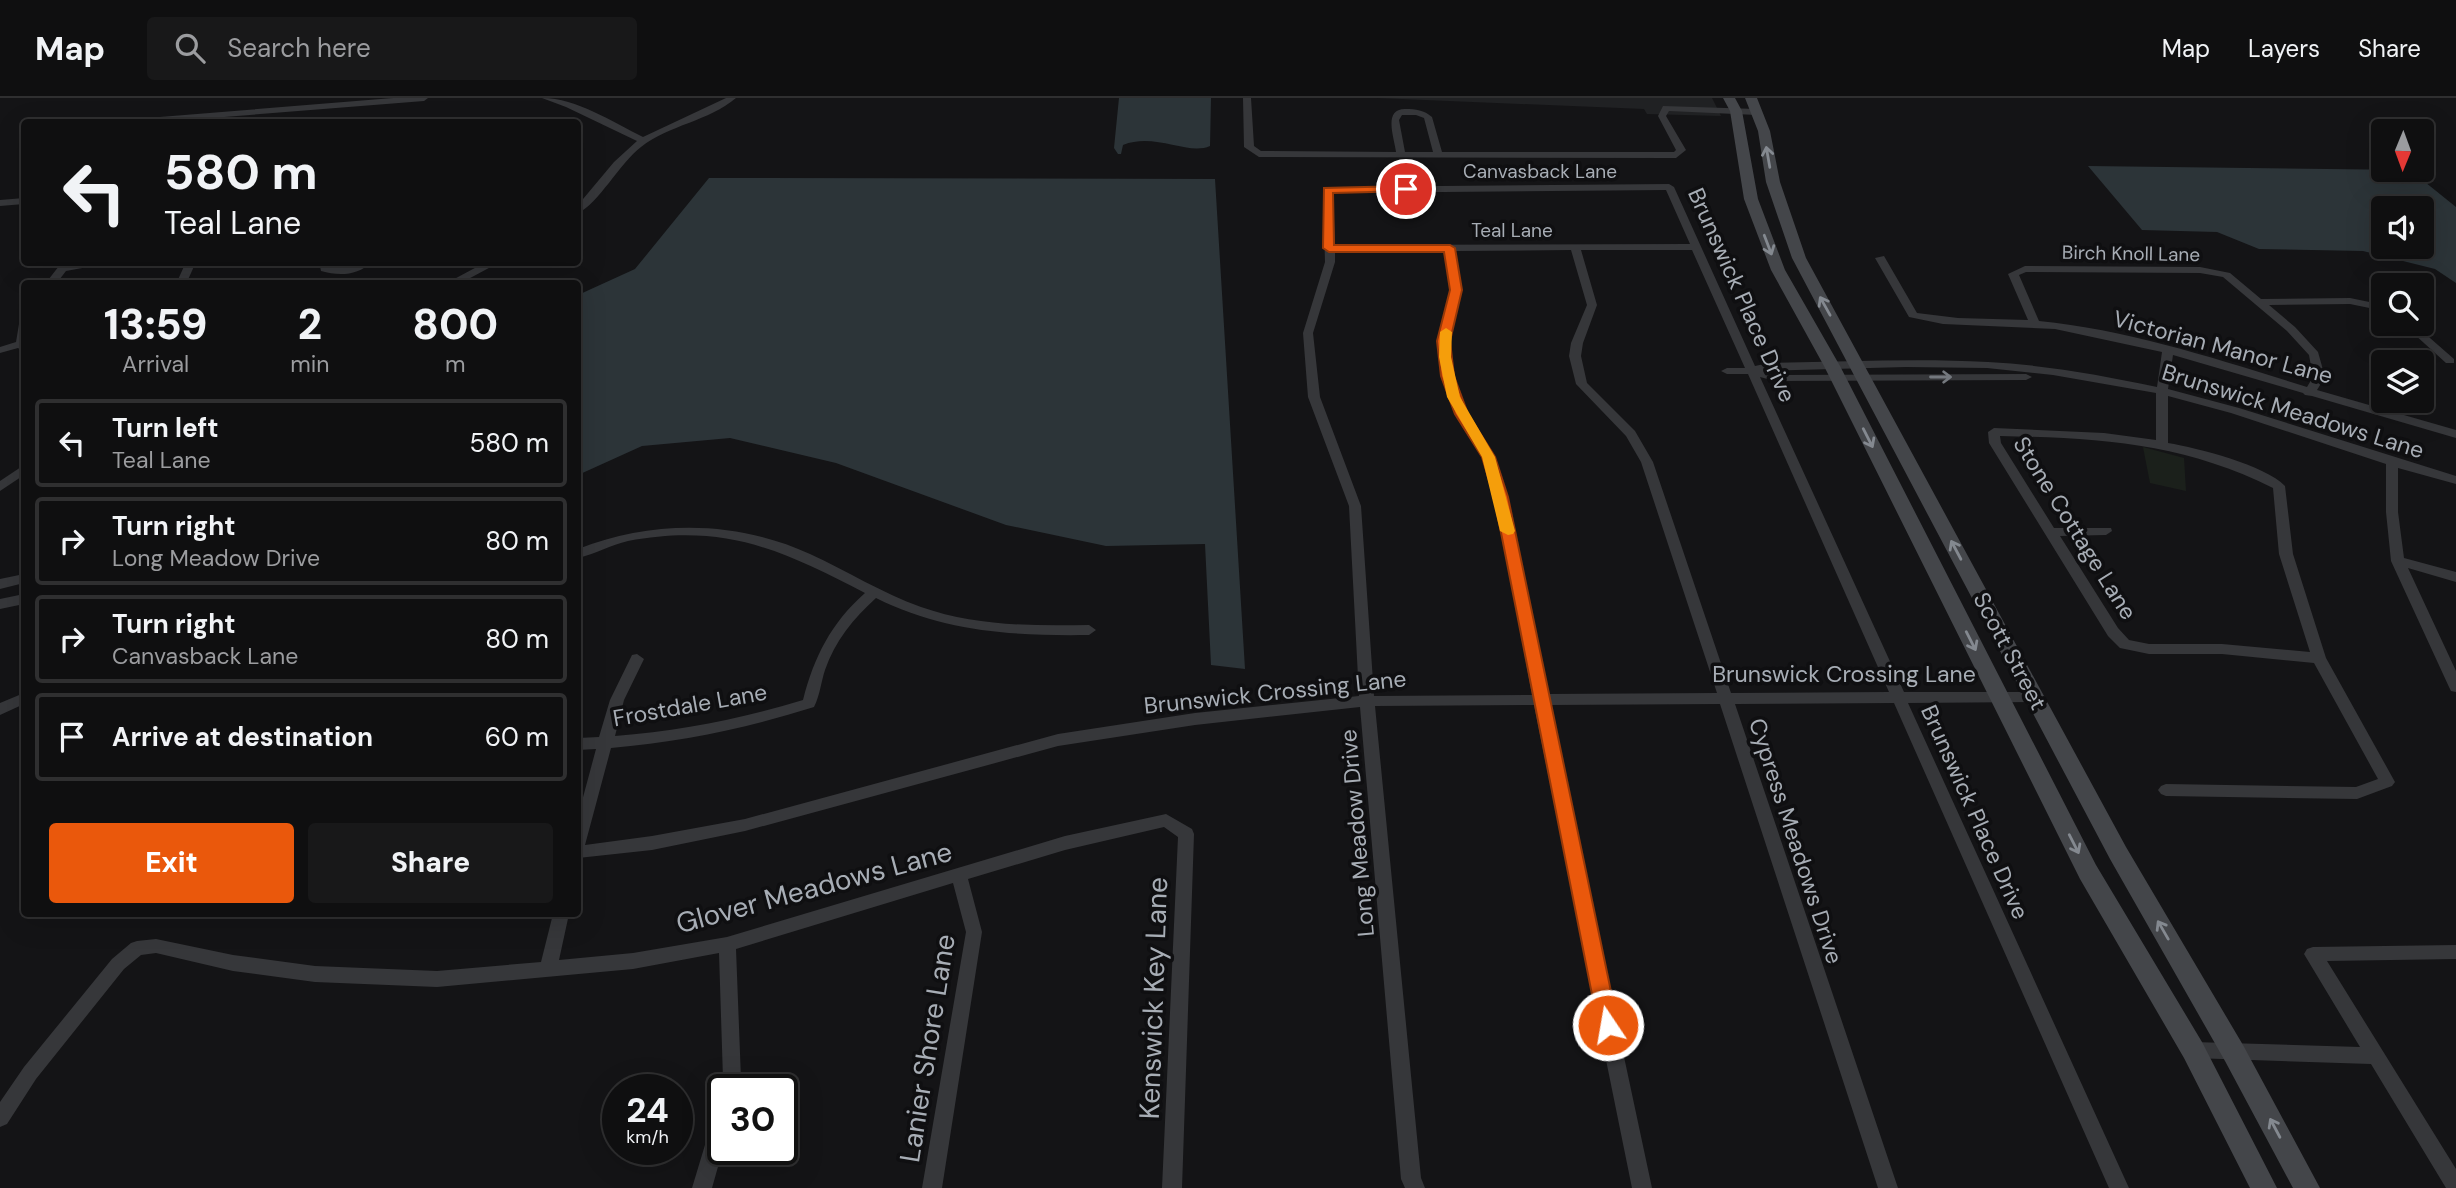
<!DOCTYPE html>
<html lang="en">
<head>
<meta charset="utf-8">
<style>
	body { margin:0; font-family:"DM Sans",sans-serif; background:#181819; color:#f1f3f6; height:100vh; display:flex; flex-direction:column; font-size:26px; white-space:nowrap }
	* { box-sizing:border-box; margin:0 }
	p { font-size:23px; color:#9b9c9f }
	.icon { flex:none; width:38px; height:38px; fill:none; stroke:currentColor; stroke-width:2; stroke-linecap:round; stroke-linejoin:round }
	.map { position:relative; flex:1; overflow:hidden }
	.panel { position:absolute; left:21px; top:182px; width:560px; height:637px; display:flex; flex-direction:column; background:#0f0f10; border-radius:7px; box-shadow:0 7px 28px #0002,0 0 0 2px #2f2f30 }
	.panel>* { flex:none }
	.hud { position:absolute; left:21px; top:21px; width:560px; height:147px; border-radius:7px; box-shadow:0 7px 28px #0002,0 0 0 2px #2f2f30; background:#0f0f10; color:#f1f3f6; overflow:hidden }
	.needle { width:46px; rotate:181deg }
	.tools { position:absolute; left:2371px; top:21px; display:grid; gap:14px }
	.tools a { display:grid; place-items:center; width:63px; height:63px; border-radius:7px; background:#0f0f10; box-shadow:0 7px 28px #0002,0 0 0 2px #2f2f30; font-size:35px }
	.speed { position:absolute; left:602px; top:976px; display:flex; gap:14px; font-size:35px; font-weight:700; text-align:center }
	.speed>* { display:grid; place-content:center; width:91px; height:91px; border-radius:50%; background:#0f0f10; box-shadow:0 7px 28px #0002,0 0 0 2px #2f2f30; line-height:1 }
	.speed small { font-size:18px; font-weight:400 }
	.speed .limit { border:4px solid #111; border-radius:10px; background:#fff; color:#111 }
	.pin { position:absolute; display:grid; place-items:center; width:60px; height:60px; color:#fff; margin:-30px; border:4px solid #fff; border-radius:50%; box-shadow:0 2px 7px #0007 }
	.me { position:absolute; width:77px; margin:-38px; rotate:348deg; stroke-linejoin:round; filter:drop-shadow(0 0 5px #0008) }
	.turn { display:flex; align-items:center; gap:24px; height:147px; padding:0 28px; font-size:32px }
	.turn .icon { width:91px; height:91px; stroke-width:2.5 }
	.turn b { display:block; font-size:49px; line-height:60px }
	.eta { display:flex; justify-content:space-evenly; align-items:center; height:119px; text-align:center }
	.eta b { font-size:42px; font-weight:800; line-height:49px }
	.action { display:flex; gap:14px; margin-top:auto; padding:14px 28px }
	.action a { flex:1; height:80px; border-radius:7px; background:#ea580c; color:#fff; font-size:28px; font-weight:800; line-height:80px; text-align:center }
	.action a+a { background:#181819; color:#f1f3f6 }
	ul { padding:0; list-style:none }
	li { display:flex; align-items:center; gap:21px; height:88px; margin:0 14px 10px; padding:0 14px; border:4px solid #2f2f30; border-radius:7px }
	li div { flex:1 }
	li b { display:block; font-size:26px }
	li em { font-style:normal }
	header { display:flex; align-items:center; gap:42px; box-sizing:border-box; height:98px; padding:0 35px; background:#0f0f10; border-bottom:2px solid #2f2f30 }
	header strong { font-size:33px }
	nav { display:flex; gap:38px; margin-inline-start:auto; font-size:24px }
	.search { width:490px; height:63px; background:#181819; display:flex; align-items:center; gap:18px; box-sizing:border-box; padding:0 24px; border-radius:7px; color:#9b9c9f; font-size:26px }
	.map>svg:first-child { display:block }
	.built { fill:#202123 }
	.green { fill:#1b201b }
	.water { fill:#2c3438; fill-rule:evenodd }
	.lines { fill:none; stroke-linecap:round; stroke-linejoin:round }
	.minor { fill:#36373a; fill-rule:evenodd }
	.secondary { fill:#44464a; fill-rule:evenodd }
	.oneway { stroke:#848990 }
	.oneway2 { stroke:#74787e }
	.route { fill:#ea580c; stroke:#983908; stroke-width:2 }
	.slow { fill:#f59e0b }
	.labels { text-anchor:middle; stroke-width:7; stroke-linejoin:round; paint-order:stroke }
	.far-street-label { font-size:19px; fill:#a7adb5; stroke:#0f0f11 }
	.street-label { font-size:23px; fill:#a7adb5; stroke:#0f0f11 }
	.near-street-label { font-size:28px; fill:#a7adb5; stroke:#0f0f11 }
</style>
</head>
<body>
<header>
<strong>Map</strong>
<div class="search"><svg class="icon" aria-label="search" viewBox="0 0 24 24"><circle cx="10" cy="10" r="6"/><path d="M15 15l6 6"/></svg>Search here</div>
<nav><a>Map</a><a>Layers</a><a>Share</a></nav>
</header>
<div class="map">
<svg width="2456" height="1090" viewBox="0 0 2456 1090">
	<rect width="100%" height="100%" fill="#141416"/>
	<path class="built" d="M1377,0h335l9,18 -74,-2 -3,-5z"/>
	<path class="green" d="M2143,349l41,11 2,33 -36,-8z"/>
	<path class="water" d="M1119,0h92l-1,48c-22,10 -55,-14 -87,-1l-2,9h-3l-4,-6z
		M2088,68l322,4 46,37v76l-21,-14 -72,-18 -104,-2 -42,-17 -75,-2zM2384,110h38v39h-38z
		M709,80l506,1 30,490 -34,-4 -6,-121 -99,2 -100,-21 -170,-62 -106,-25 -88,8 -64,29v-180l57,-26z"/>
	<g class="lines">
		<path class="minor" d="M393,0h35l-4,3 -263,21h-30l4,-3z
			M542,0c35,0 70,24 101,39l83,-39h10c-27,23 -67,27 -95,49 -21,16 -43,57 -63,66v-8l36,-43 23,-21 -71,-34z
			M1243,0h8l3,48 7,5 135,1c-2,-15 -13,-43 9,-43 11,0 19,1 27,8l10,35h232l2,-2 -18,-34 5,-10 94,3 4,3 -4,3 -88,-4 -3,5 20,34 -10,8 -417,-1 -15,-10zM1402,17h14l8,3 9,34h-28l-6,-32z
			M1669,86l5,3 81,179 14,-3c73,-1 146,-5 219,-1 57,3 113,13 169,25l5,-35 -107,-23 -112,-5 -34,-7 -34,-59 9,-2 33,57 41,5 70,2 -20,-46 17,-8 175,1 30,6 31,26 89,-1 34,7v6l-34,-7 -81,1 26,22 23,25 7,25 -8,13 139,40v8l-144,-42 -7,-1 -2,-2 -130,-38 -5,34 71,19 217,68v8l-58,-16v44l6,46 52,14v10l-48,-14 48,103v21l-5,-1 -2,-4 -58,-126 -5,-49v-48l-155,-51 -63,-17v47c30,5 97,22 117,43l8,68 33,104 69,124 -3,4 -35,13 -191,-3 -5,-2 -3,-4 3,-4 5,-2 190,3 22,-8 -64,-116 -92,-9h-73l-29,-6 -12,-12 -119,-193 -1,-11 6,-4 110,5 52,7v-47l-103,-18 -66,-7 -81,-1 -143,4 13,4 250,-1 6,3 -6,3 -251,1 -15,-4 144,315h130l5,1 2,4 -2,4 -5,1 -126,1 221,485h-20l-215,-485 -159,1 163,484h-20l-158,-484 -171,1 103,483h-20l-98,-483 -159,1 46,472 4,10h-20l-4,-9 -41,-472 -165,18 -137,21 -313,85 -93,19 -74,8v-42l18,-67 -18,1v-12l21,-1 11,-37 22,-45 5,-1 7,5 -20,41 -9,36c64,-5 126,-17 188,-36 11,-43 28,-77 62,-107 -83,-43 -140,-70 -237,-52 -17,4 -33,13 -50,17v-9c75,-29 157,-29 232,5 37,17 72,39 111,53 54,19 111,19 168,18l7,5 -7,5c-75,1 -145,-3 -213,-37 -23,21 -41,43 -51,72 -4,12 -5,25 -11,37 -66,21 -133,35 -203,41l-26,97 67,-9 93,-17 313,-85 137,-21 164,-17 -10,-190 -41,-109 -5,-64 22,-71 -2,-72 5,-3zM1666,92l24,54 -355,1 -2,-52zM1571,152l16,55 -16,38 -2,13 7,28 50,52 15,26 76,231 -170,1 -40,-197 -12,-40 -28,-43 -13,-38 -4,-35 11,-51 -6,-39zM1581,152h111l53,118h-18l-6,3 6,3h21l141,318 -158,1 -78,-231 -18,-31 -48,-48 -6,-27 2,-13 14,-38zM1335,153h109l7,39 -13,51 4,35 13,38 28,43 12,40 37,198 -158,1 -13,-190 -41,-109 -7,-64 22,-71zM2026,174l174,1 23,4 64,54 22,24 4,22 -6,10c-87,-27 -177,-57 -268,-66l-20,-46zM2000,338c99,2 183,7 273,52l6,66 31,98 -88,-8h-73l-20,-4 -11,-12 -58,-92 46,-1 6,-4 -1,-3h-57l-53,-85z
			M24,100v6l-24,2v-6z
			M82,164h33l-49,9 -10,13h-11l14,-18z
			M186,164h10l-10,22h-10z
			M319,164h10l1,5c16,3 27,-5 42,-5 -15,14 -33,14 -51,9z
			M486,164h14l-41,22h-14z
			M24,223v31l-6,-4 -18,5v-6l16,-5 3,-18z
			M2403,226h11l40,35v4h-8z
			M24,367v10l-24,16v-10z
			M24,476v9l-24,6v-10z
			M24,496v10l-24,5v-10z
			M24,595v11l-24,11v-12z
			M1166,716l26,15 2,5 -12,354h-20l16,-351 -14,-10 -99,23 -97,29 14,53 -40,256h-20l44,-256 -13,-49 -217,66 5,130 -3,11h-15v6l-3,-6 3,-11 -4,-126 -86,16 -196,18 -122,-5 -82,-11 -77,-18 -15,2 -17,14 -88,110 -29,45 -7,3v-25l24,-35 88,-108 19,-16 6,-2 19,-2 77,16 82,11 122,5 104,-9 12,-48h16l-10,46 74,-7 94,-16 338,-101z
			M2456,847v14l-129,2 129,208v19h-10l-75,-124 -178,-6 -6,-2 -3,-6 3,-6 6,-2 167,5 -53,-88 -3,-5 3,-5 6,-2z
			M723,1008v43l-11,39h-20l22,-73 2,-6z"/>
		<path class="secondary" d="M1723,0h12l7,13 16,88 27,71 55,96 256,499 106,177 75,146h-27l-66,-130 -104,-179 -256,-513 -53,-96 -27,-71 -14,-88z
			M1745,0h12l13,33 10,51 26,76 320,589 117,198 77,143h-27l-68,-127 -115,-202 -318,-601 -26,-76 -8,-51z"/>
	</g>
	<defs><path id="oneway-shaft" d="M-6 0H5M1.5-3L5.5 0L1.5 3" fill="none" stroke-width="1.6" stroke-linecap="round" stroke-linejoin="round" transform="scale(1.75)"/></defs>
	<g class="oneway">
		<use href="#oneway-shaft" transform="translate(1768 59) rotate(-100)"/>
		<use href="#oneway-shaft" transform="translate(1768 147) rotate(69)"/>
		<use href="#oneway-shaft" transform="translate(1825 208) rotate(-119)"/>
		<use href="#oneway-shaft" transform="translate(1868 340) rotate(63)"/>
		<use href="#oneway-shaft" transform="translate(1956 452) rotate(-118)"/>
		<use href="#oneway-shaft" transform="translate(1971 543) rotate(63)"/>
		<use href="#oneway-shaft" transform="translate(2074 746) rotate(63)"/>
		<use href="#oneway-shaft" transform="translate(2163 832) rotate(-120)"/>
		<use href="#oneway-shaft" transform="translate(2275 1030) rotate(-118)"/>
	</g>
	<use class="oneway2" href="#oneway-shaft" transform="translate(1941 279)"/>
	<path class="route" d="M1406,88l4,1v4l-77,2 1,52h116l5,3 7,42 -12,51 4,35 14,38 27,43 13,40 110,528 -3,6 -7,3 -7,-3 -3,-6 -104,-528 -12,-40 -27,-43 -14,-38 -4,-35 13,-51 -6,-38h-115l-6,-4 1,-60z"/>
	<path class="slow" d="M1446,230l6,4 -1,25 9,40 35,60 20,74 -2,3 -5,1 -8,-4 -18,-74 -35,-60 -8,-40 1,-25z"/>
	<g class="labels">
		<g class="far-street-label">
			<text x="1540" y="80">Canvasback Lane</text>
			<text x="1512" y="139">Teal Lane</text>
			<text transform="translate(2131 155) rotate(1)" y="7">Birch Knoll Lane</text>
		</g>
		<g class="street-label">
			<text transform="translate(1742 197) rotate(66)" y="8">Brunswick Place Drive</text>
			<text transform="translate(2223 249) rotate(15)" y="8">Victorian Manor Lane</text>
			<text transform="translate(2293 313) rotate(17)" y="8">Brunswick Meadows Lane</text>
			<text transform="translate(2075 430) rotate(58)" y="8">Stone Cottage Lane</text>
			<text transform="translate(2010 553) rotate(62)" y="8">Scott Street</text>
			<text x="1844" y="584">Brunswick Crossing Lane</text>
			<text transform="translate(1275 594) rotate(-6)" y="8">Brunswick Crossing Lane</text>
			<text transform="translate(690 607) rotate(-10)" y="8">Frostdale Lane</text>
			<text transform="translate(1975 714) rotate(66)" y="8">Brunswick Place Drive</text>
			<text transform="translate(1357 735) rotate(-95)" y="8">Long Meadow Drive</text>
			<text transform="translate(1796 743) rotate(72)" y="8">Cypress Meadows Drive</text>
		</g>
		<g class="near-street-label">
			<text transform="translate(814 789) rotate(-15)" y="10">Glover Meadows Lane</text>
			<text transform="translate(1153 900) rotate(-88)" y="10">Kenswick Key Lane</text>
			<text transform="translate(927 950) rotate(-81)" y="10">Lanier Shore Lane</text>
		</g>
	</g>
</svg>
<div class="tools">
<a><svg class="needle" viewBox="-14 -14 28 28"><path d="M0-13l5 13h-10z" fill="#e53935"/><path d="M0 13l5-13h-10z" fill="#9b9c9f"/></svg></a>
<a><svg class="icon" aria-label="sound" viewBox="0 0 24 24"><path d="M4 9h4l5-4v14l-5-4H4zM17 9q2 3 0 6"/></svg></a>
<a><svg class="icon" aria-label="search" viewBox="0 0 24 24"><circle cx="10" cy="10" r="6"/><path d="M15 15l6 6"/></svg></a>
<a><svg class="icon" aria-label="layers" viewBox="0 0 24 24"><path d="M12 4l9 5-9 5-9-5zM3 14l9 5 9-5"/></svg></a>
</div>
<div class="speed"><div>24<small>km/h</small></div><div class="limit">30</div></div>
<div class="pin" style="left:1406px;top:91px;background:#d93025"><svg class="icon" aria-label="arrive" viewBox="0 0 24 24"><path d="M6 21V4h12l-3 4 3 4H6"/></svg></div>
<svg class="me" style="left:1608px;top:927px" viewBox="-20 -20 40 40"><circle r="17" fill="#ea580c" stroke="#fff" stroke-width="3"/><path d="M0-11L8 9 0 5-8 9z" fill="#fff"/></svg>
<div class="hud">
<div class="turn"><svg class="icon" aria-label="left" viewBox="0 0 24 24"><path d="M17 20v-9H6M10 6l-5 5 5 5"/></svg><div><b>580 m</b>Teal Lane</div></div>
</div>
<section class="panel">
<div class="eta">
<div><b>13:59</b><p>Arrival</p></div>
<div><b>2</b><p>min</p></div>
<div><b>800</b><p>m</p></div>
</div>
<ul>
<li><svg class="icon" aria-label="left" viewBox="0 0 24 24"><path d="M17 20v-9H6M10 6l-5 5 5 5"/></svg><div><b>Turn left</b><p>Teal Lane</p></div><em>580 m</em></li>
<li><svg class="icon" aria-label="right" viewBox="0 0 24 24"><path d="M7 20v-9h11M14 6l5 5-5 5"/></svg><div><b>Turn right</b><p>Long Meadow Drive</p></div><em>80 m</em></li>
<li><svg class="icon" aria-label="right" viewBox="0 0 24 24"><path d="M7 20v-9h11M14 6l5 5-5 5"/></svg><div><b>Turn right</b><p>Canvasback Lane</p></div><em>80 m</em></li>
<li><svg class="icon" aria-label="arrive" viewBox="0 0 24 24"><path d="M6 21V4h12l-3 4 3 4H6"/></svg><div><b>Arrive at destination</b></div><em>60 m</em></li>
</ul>
<div class="action"><a>Exit</a><a>Share</a></div>
</section>
</div>
</body>
</html>
